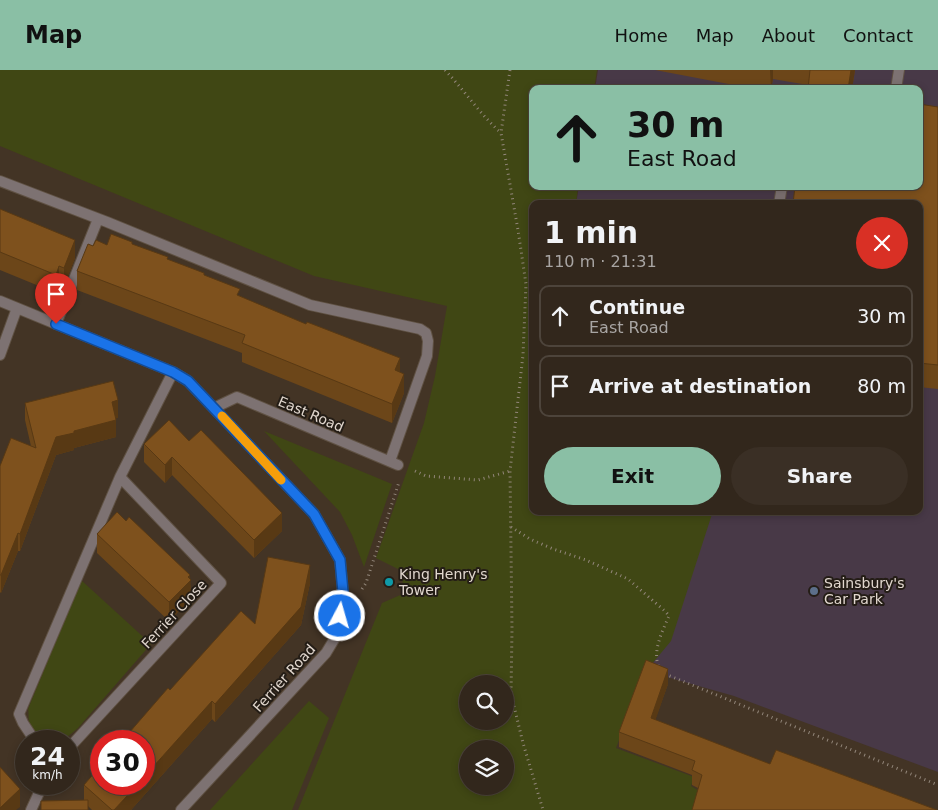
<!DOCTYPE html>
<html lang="en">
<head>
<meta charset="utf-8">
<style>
	body { margin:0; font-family:"DejaVu Sans",sans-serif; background:#3a2f25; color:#f1f3f6; height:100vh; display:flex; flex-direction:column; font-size:19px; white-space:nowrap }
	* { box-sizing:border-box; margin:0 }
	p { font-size:16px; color:#a8a5a3 }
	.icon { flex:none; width:28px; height:28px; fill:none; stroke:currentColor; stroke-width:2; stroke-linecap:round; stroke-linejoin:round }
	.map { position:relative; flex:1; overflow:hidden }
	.sheet { position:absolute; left:529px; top:130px; width:394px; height:315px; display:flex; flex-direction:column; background:#32271c; border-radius:10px; box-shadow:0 2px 8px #0003,0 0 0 1px #4d443b }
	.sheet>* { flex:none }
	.guide { position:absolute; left:529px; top:15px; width:394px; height:105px; border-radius:10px; box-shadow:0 2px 8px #0003,0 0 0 1px #4d443b; background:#8abfa5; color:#111; overflow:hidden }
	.fabs { position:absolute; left:459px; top:605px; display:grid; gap:10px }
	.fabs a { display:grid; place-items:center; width:55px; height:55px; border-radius:50%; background:#32271c; box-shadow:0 2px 8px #0003,0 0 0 1px #4d443b; font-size:25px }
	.speed { position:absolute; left:15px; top:660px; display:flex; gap:10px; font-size:25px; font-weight:700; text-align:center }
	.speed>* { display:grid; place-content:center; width:65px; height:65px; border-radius:50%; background:#32271c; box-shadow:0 2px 8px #0003,0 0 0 1px #4d443b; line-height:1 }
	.speed small { font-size:12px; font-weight:400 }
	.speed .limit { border:8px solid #d22; background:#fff; color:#111 }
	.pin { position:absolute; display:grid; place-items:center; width:42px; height:42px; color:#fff; margin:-51px -21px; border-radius:50% 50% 50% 0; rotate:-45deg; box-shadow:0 0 5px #0007 }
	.pin .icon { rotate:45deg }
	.me { position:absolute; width:55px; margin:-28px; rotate:6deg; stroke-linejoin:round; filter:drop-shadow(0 0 4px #0008) }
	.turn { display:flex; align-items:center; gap:18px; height:105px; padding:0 15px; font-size:22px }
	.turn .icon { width:65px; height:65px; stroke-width:2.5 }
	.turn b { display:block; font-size:35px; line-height:42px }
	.round { display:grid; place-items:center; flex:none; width:52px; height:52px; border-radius:26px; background:#3a2f25 }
	.overview { display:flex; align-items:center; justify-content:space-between; height:85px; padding:0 15px }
	h1 { font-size:30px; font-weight:700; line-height:38px }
	.cta { display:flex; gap:10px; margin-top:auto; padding:10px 15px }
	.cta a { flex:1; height:58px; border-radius:30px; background:#8abfa5; color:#111; font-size:20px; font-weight:700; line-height:58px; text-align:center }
	.cta a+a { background:#3a2f25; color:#f1f3f6 }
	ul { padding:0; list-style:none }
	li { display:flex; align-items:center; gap:15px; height:62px; margin:0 10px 8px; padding:0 5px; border:2px solid #4d443b; border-radius:10px }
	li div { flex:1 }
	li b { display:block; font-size:19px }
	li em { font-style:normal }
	header { display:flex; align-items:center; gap:30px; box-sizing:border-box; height:70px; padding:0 25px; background:#8abfa5; color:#111 }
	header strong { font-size:24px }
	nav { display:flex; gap:28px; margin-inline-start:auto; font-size:18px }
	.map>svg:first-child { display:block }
	.commercial { fill:#483947 }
	.green { fill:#404714; fill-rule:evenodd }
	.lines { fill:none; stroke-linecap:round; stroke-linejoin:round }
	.service-casing { stroke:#5f5143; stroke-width:12 }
	.minor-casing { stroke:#5f5143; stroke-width:12 }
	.path { stroke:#93877b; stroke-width:3; stroke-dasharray:1 4; stroke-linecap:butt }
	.service { stroke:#7d7272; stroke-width:10 }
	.minor { stroke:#7d7272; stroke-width:10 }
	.wall { fill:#6c4619 }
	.shaded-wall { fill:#583914 }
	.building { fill:#7e511d; stroke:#583914 }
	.route-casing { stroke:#114b97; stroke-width:12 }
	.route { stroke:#1a73e8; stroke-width:9 }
	.slow { stroke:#f59e0b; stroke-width:9 }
	.culture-dot { fill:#0f9aa8; stroke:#241d16; stroke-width:2 }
	.service-dot { fill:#5c6f8a; stroke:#241d16; stroke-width:2 }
	.labels { text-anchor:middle; stroke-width:4; stroke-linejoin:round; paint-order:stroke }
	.street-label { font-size:14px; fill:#e1d7ce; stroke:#241d16 }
	.poi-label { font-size:14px; fill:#e1d7ce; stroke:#241d16; text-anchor:start }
</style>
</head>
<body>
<header>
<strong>Map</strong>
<nav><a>Home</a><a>Map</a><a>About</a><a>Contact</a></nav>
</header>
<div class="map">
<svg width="938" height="740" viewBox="0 0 938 740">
	<rect width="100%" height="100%" fill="#433425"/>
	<path class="commercial" d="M598,0h340v702l-204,-76 -88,-25 62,-160h211v-307h-343l3,-18h340v-97h-324z"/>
	<path class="green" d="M0,0h597l-3,19h-62v97h46l-2,18h-44v307h181l-42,130 -25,30 -30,77 78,29 -3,9 8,5 -5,19h-396l84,-207 23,-10 -5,-23 -24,-12 48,-135 11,-47 12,-70 -133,-30 -314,-130zM468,614h37v37h-37zM468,679h37v37h-37z
		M264,361l128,53 -28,83 -12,-32 -12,-23z
		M81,510l70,64 -73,84c-6,5 -13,12 -21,13 -11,3 -25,-10 -28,-20 -1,-4 0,-9 -1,-12z
		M309,631l20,17 -37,92h-82z"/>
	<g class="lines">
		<defs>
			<path id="service" d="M896,19l3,-19
				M0,111l107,41 203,83 110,24 6,4 2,8 -1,15 -37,105
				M779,134l3,-18
				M56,254l42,-105"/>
			<path id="minor" d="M0,231l173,71 15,9 126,133 26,46 3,33 -3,23 -5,22 -9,15 -145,157
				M0,285l17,-47
				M214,338l23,-11 161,68
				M35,671l-12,-18 -4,-9 101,-237
				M69,678l152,-165 -101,-106 53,-105
				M31,740l12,-26"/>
		</defs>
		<use href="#service" class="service-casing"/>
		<use href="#minor" class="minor-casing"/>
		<path class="path" d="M445,0c19,20 35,44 55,62
			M510,0l-9,63 17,97 8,54 -3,71 -13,116 2,158 -1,65 12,49 20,67
			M415,401l11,5 52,4 32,-9
			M511,457l19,12 23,10 33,11 42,19 38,33 3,4c-7,16 -17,35 -10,52
			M362,519l4,-6 33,-101
			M665,604l273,111"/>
		<use href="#service" class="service"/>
		<use href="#minor" class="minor"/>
	</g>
	<path class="wall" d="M655,0h200l-3,19h-44v-4l-35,-6 -2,10h-16z
		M938,37v282l-19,-2v-183z
		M0,139l75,49 -11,28 -5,-2 -3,9 -56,-23z
		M132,174l72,31 36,21 160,77 4,20 -12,30 -150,-61v-9l-165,-63v-19l16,-25z
		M25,333l93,15h-2v19l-42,11v2l-18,5 -36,96h-2l-17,42 -1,-1v-126l31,-20 -6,-26z
		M189,371l93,90 -28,27 -82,-83 -7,8 -21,-21v-18z
		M97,464l93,45 1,20 -22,22 -72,-68z
		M310,513l-9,42 -86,97 -3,-3 -81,91h-39l-4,-4 -4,-6v-15l86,-95 85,-66z
		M668,614l-13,36 115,44 167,46 -239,-22 -6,-3v-10l-73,-28v-15z"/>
	<path class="shaded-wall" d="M770,0h3v9l-2,10z
		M851,0h4l-3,19h-4z
		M75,170v18l-11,28v-18z
		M59,196v18l-3,9v-18z
		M400,288v19l-5,-7z
		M404,304v19l-12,30v-19z
		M118,330v18l-6,1v-17z
		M116,350v17l-42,11v2l-18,5 -36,96v-17l36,-97 18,-6z
		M172,387v18l-7,8v-18z
		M282,443v18l-28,27v-18z
		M18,463v18l-17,42v-18z
		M310,495v18l-9,42 -86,97v-18z
		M190,505l1,24 -22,22v-19z
		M668,599v15l-17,49v-15z
		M212,631v18l-81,91h-17l24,-26h6v-7z
		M20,719v18l-4,3h-16v-2z"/>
	<path class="building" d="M810,0h41l-3,19h-40z
		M919,34l19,3v258l-19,-2v-159h-126l2,-18h124z
		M0,139l75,31 -11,28 -5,-2 -3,9 -56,-23z
		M111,164l21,8v2l36,13 -1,2 37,14v2l36,14 -3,6 69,29 1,-2 93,36 -5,12 9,4 -12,30 -150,-61 3,-8 -168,-64 11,-27 5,2 3,-6 11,5z
		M113,311l5,19 -6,2 4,18 -42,11v2l-18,4 -36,97 -2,-1 -17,42h-1v-109l11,-28 25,10 -11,-45z
		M169,350l20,21 12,-11 81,83 -28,27 -82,-83 -7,8 -21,-21z
		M117,442l9,9 3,-4 61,58 -2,2 3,3 -22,22 -72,-68z
		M268,487l42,8 -9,42 -86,97 -3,-3 -68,76v-36h-22l46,-53 2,2 71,-79 14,13z
		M646,590l22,9 -17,49 119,46 6,-14 161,60h-245l10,-35 -10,-5 3,-9 -76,-29z
		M101,695v19h37l-24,26h-2l-28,-25z
		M0,697l20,22 -20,19z
		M88,730v10h-47v-9z"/>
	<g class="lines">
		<defs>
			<path id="route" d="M56,254l117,48 15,9 126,133 26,46 3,32 -3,24"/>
		</defs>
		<use href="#route" class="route-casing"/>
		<use href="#route" class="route"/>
		<path class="slow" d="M222,346l59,64"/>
	</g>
	<circle class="culture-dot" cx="389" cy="512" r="5"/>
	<circle class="service-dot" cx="814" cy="521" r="5"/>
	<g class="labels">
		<g class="street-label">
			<text transform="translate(311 344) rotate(23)" y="5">East Road</text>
			<text transform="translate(174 544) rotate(-47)" y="5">Ferrier Close</text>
			<text transform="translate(284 608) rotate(-48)" y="5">Ferrier Road</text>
		</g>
		<g class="poi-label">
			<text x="399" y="509">King Henry's<tspan x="399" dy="16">Tower</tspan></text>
			<text x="824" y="518">Sainsbury's<tspan x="824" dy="16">Car Park</tspan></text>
		</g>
	</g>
</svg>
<div class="fabs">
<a><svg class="icon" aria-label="search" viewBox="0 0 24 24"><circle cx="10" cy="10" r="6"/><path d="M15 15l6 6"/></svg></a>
<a><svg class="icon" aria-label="layers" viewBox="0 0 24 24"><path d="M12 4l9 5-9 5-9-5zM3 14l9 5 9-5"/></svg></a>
</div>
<div class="speed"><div>24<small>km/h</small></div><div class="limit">30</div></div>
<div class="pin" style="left:56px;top:254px;background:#d93025"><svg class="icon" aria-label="arrive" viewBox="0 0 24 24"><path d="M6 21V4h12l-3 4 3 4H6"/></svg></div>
<svg class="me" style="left:340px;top:546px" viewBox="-20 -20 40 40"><circle r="17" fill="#1a73e8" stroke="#fff" stroke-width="3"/><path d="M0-11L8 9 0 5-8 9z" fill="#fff"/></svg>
<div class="guide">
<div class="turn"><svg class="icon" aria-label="ahead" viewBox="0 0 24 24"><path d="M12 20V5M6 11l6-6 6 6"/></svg><div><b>30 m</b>East Road</div></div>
</div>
<section class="sheet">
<div class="overview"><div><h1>1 min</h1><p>110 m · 21:31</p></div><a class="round" style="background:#d93025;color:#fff"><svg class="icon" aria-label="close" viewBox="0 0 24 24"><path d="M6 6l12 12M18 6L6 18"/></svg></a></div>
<ul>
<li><svg class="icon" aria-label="ahead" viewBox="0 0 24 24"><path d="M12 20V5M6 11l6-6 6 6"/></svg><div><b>Continue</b><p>East Road</p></div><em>30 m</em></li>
<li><svg class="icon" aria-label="arrive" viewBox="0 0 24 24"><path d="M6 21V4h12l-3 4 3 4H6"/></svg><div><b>Arrive at destination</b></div><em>80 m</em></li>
</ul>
<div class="cta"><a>Exit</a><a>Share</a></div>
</section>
</div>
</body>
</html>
